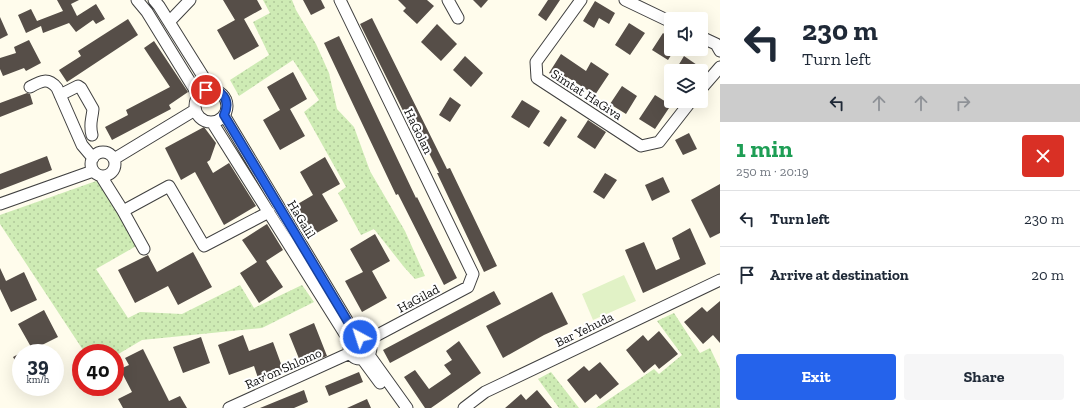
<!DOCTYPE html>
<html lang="en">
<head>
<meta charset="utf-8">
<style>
	body { margin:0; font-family:"Zilla Slab",serif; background:#f6f6f7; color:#1f2937; height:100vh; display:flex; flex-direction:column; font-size:15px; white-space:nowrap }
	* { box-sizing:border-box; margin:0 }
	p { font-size:13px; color:#747a83 }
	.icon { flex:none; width:22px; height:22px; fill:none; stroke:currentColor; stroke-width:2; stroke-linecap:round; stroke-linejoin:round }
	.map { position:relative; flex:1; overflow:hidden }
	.panel { display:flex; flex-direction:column; background:#fff; width:360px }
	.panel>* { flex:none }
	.hud { background:#fff; color:#1f2937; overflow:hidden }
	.controls { position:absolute; left:664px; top:12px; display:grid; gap:8px }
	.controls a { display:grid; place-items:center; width:44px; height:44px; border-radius:4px; background:#fff; box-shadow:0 4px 16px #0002; font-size:20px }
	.speed { position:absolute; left:12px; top:344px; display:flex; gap:8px; font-size:20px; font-weight:700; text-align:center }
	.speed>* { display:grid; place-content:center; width:52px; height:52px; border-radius:50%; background:#fff; box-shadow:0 4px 16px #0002; line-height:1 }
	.speed small { font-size:10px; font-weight:400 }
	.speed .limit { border:6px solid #d22; background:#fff; color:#111 }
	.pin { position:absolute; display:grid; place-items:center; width:34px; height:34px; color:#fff; margin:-17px; border:2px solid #fff; border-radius:50%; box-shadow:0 1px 4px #0007 }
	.me { position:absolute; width:44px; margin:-22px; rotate:320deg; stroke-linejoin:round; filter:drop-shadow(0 0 3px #0008) }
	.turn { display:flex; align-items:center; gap:14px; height:84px; padding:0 16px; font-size:18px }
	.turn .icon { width:52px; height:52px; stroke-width:2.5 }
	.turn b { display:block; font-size:28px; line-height:34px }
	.lanes { display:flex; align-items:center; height:38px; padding:0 16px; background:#0003; justify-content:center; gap:20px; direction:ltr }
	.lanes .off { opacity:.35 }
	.round { display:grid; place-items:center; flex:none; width:42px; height:42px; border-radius:4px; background:#f6f6f7 }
	.overview { display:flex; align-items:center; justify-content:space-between; height:68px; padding:0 16px }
	h1 { font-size:24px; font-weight:800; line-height:30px; color:#1e9e55 }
	.cta { display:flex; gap:8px; margin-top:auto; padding:8px 16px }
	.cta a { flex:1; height:46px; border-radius:4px; background:#2563eb; color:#fff; font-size:16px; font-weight:800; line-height:46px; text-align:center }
	.cta a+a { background:#f6f6f7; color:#1f2937 }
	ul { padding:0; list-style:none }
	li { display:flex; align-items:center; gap:12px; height:56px; padding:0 16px; border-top:1px solid #e0e1e3 }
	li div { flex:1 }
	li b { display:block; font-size:15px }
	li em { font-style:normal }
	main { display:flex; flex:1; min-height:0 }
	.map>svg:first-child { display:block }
	.park { fill:url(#park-dots) }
	.pitch { fill:#e1f2c6 }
	.building { fill:#564e48 }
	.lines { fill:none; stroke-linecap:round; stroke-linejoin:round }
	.minor-casing { stroke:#404040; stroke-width:13 }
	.minor { stroke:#fff; stroke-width:11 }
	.route-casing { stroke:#184099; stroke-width:10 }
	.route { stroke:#2563eb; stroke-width:7 }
	.labels { text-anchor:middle; stroke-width:4; stroke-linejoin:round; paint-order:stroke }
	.street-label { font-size:13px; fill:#0d0d0d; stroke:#fff }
</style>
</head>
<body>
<main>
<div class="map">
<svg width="720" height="408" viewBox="0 0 720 408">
	<defs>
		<pattern id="park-dots" width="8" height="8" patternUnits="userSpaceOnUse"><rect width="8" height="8" fill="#ceebb4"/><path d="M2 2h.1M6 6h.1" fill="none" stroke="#b0c89a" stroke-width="1.8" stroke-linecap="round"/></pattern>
	</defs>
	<rect width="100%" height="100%" fill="#fffcec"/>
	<path class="park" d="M263,0h29l4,10 20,34 13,29 8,36 17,18 16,44 35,60 20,45 -10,3 -11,-12 -30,-38 -13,6 -23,-42 8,-6 -42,-75 15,-12 -26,-40 -54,36 -9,-16 39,-25 -16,-33 17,-9z
		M99,180l39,65 -42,24 32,49 12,-6 42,2 58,-29 14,23 48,-23 12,17 -52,26 -120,12 -27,16v-3h-30l-85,-129v-9z
		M674,313l26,40 10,-5 10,21v39h-124l58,-39 5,5 23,-19 -25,-34z
		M551,372l28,36h-20l-21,-29z"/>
	<path class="pitch" d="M624,275l12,26 -43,19 -11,-26z"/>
	<path class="building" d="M57,0h22l-8,4 6,12 19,-12 9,15 -9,5 -3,-4 -17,12 -7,-9 -26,10 -2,-7 -15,7 -8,-18 13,-6 6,12 26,-10z
		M223,0h34l5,9 -18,10 15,27 -25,14 -17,-30 18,-10z
		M303,0h18l4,8 -14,7z
		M398,0h29l7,6 -17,18 -14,-13 3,-3z
		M473,0h15l-7,8z
		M548,0h12l-14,21 -8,-6z
		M595,1l20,12 -6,11 -10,-6 -5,10 -11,-7z
		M0,17l8,18 -8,4z
		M372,18l75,151 3,-1 47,98 -13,6 -47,-99h2l-20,-40 -4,2 -55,-111z
		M128,19l10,16 -71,47 -8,-12 22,-14 -3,-5z
		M629,23l16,10 -15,22 -15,-10z
		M437,24l20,20 -16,17 -20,-19z
		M663,33l8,6v10h4l-7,11 -16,-10z
		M339,36l77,162 1,-1 40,81 -13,7 -46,-91 -2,1 -72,-152z
		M29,40l12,23 -15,8 -2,-3 -21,8 -3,-7v-11l16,-5 -2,-6z
		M154,41l34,51 -19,13 2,4 -59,31 -7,-13 23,-12 -2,-5 44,-23 -26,-39z
		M561,54l25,17 5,-9 18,12 -14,21 -28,-18 -3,5 -15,-9z
		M465,56l18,17 -12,14 -18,-17z
		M684,56l16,11 -2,4h-23z
		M293,72l14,27 -17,10 15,27 -25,14 -17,-30 17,-10 -13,-23z
		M622,86l15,10 -11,18 -16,-10z
		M27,93l3,1 3,10 -33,13v-14z
		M655,95l16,10 -16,24 -16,-10z
		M450,97l11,8 -11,17 -11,-7z
		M522,100l18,11 -11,17 -18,-11z
		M561,116l6,4 -18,27 -6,-4z
		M588,120l18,12 -11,17 -18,-12z
		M204,127l12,16 -6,17 -3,2 6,11 16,-10 27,43 -32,19 -29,-53 -14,8 -16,-32z
		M689,133l8,16 -14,6 -8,-15z
		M47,156l5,14 -52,20v-16z
		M325,157l15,27 -18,10 16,27 -25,14 -17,-30 17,-10 -13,-23z
		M605,173l12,7 -13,19 -11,-7z
		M663,177l7,15 -18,9 -7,-16z
		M720,184v49l-10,5 -19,-38z
		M267,224l16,26 -17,11 17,26 -24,16 -19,-30 17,-11 -15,-22z
		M690,228l16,36 -63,29 -18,-43 19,-8 12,28 24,-11 -8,-21z
		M375,234l15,27 -18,10 15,27 -25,14 -17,-31 18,-9 -13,-23z
		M193,252l19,35 -34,18 -10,-19 -33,17 -17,-33 30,-15 9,17z
		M0,268l6,13 18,-9 13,28 -26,12 -11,-23z
		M494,291l7,13 -111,59 -7,-13z
		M552,292l16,32 -24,11 -41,23 -17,-32z
		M720,301v42l-7,-8 -10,9 -19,-22 18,-15 5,5z
		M44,310l14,27 -18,9 4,7h-23v18l-8,-14 18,-10 -13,-23z
		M314,323l13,33 -25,10 -13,-32z
		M659,331l19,23 -19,15 -4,-5 -11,9 -18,-23 17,-15 5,6z
		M243,335l6,16 24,-9 11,30 -25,9 -5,-15 -25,9 -11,-30z
		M201,337l9,26 -27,10 -10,-26z
		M459,341l22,32 -50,35h-6l-21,-31 11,-7 14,19 22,-15 -7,-9 8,-5 -6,-9z
		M143,349l26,52 11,-5 7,12h-64l-5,-9 14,-7 -12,-23 9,-4 -4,-7z
		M600,362l19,22 -19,15 -4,-5 -11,9 -18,-23 17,-14 5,5z
		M359,372l4,10 -34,14 -4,-10z
		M304,390l4,12 -14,6h-34z
		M537,390l15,18h-47l16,-14 5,6z
		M367,399l4,9h-24z"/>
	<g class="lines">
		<defs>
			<path id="minor" d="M137,0l10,12 51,83
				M154,0l5,6 52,83
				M340,0l133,274 -5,13 -100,53
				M448,0l10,18
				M581,0l-45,62 1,16 104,68 18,-4 32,-41
				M625,0l46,22
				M169,22l21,-22
				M701,37l15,7 4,7
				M30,87c11,-6 18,-10 27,1l25,57 11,13
				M701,89l19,-22
				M195 106a16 16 0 1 1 32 0a16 16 0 1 1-32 0Z
				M60,95l18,-9 3,2 12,21c-1,11 -4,15 -1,26
				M224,115l133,222
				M212,122l138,220
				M91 164a12 12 0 1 1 24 0a12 12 0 1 1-24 0Z
				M114,159l81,-49
				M101,176l22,35 46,-25 35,60 65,-34
				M0,204l93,-33
				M123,211l21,38
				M349 348a11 11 0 1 1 22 0a11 11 0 1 1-22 0Z
				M369,355l38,53
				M363,360l17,23
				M229,408l121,-55
				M464,408l21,-16 235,-112"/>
		</defs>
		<use href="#minor" class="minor-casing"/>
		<use href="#minor" class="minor"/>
	</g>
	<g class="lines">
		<defs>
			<path id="route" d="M206,90c16,-2 25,10 18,25l133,222h3"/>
		</defs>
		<use href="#route" class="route-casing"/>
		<use href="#route" class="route"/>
	</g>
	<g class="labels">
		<g class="street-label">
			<text transform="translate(587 94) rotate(33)" y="5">Simtat HaGiva</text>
			<text transform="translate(419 131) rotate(64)" y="5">HaGolan</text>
			<text transform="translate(302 219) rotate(59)" y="5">HaGalil</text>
			<text transform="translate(418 298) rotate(-28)" y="5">HaGilad</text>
			<text transform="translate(584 329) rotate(-26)" y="5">Bar Yehuda</text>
			<text transform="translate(283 368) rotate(-24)" y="5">Rav'on Shlomo</text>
		</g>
	</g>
</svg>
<div class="controls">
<a><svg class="icon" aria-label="sound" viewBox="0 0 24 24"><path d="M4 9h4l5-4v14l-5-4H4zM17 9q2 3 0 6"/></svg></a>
<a><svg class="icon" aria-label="layers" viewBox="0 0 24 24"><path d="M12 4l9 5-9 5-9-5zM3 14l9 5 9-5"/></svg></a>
</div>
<div class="speed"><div>39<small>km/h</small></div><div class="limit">40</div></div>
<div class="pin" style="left:206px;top:90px;background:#d93025"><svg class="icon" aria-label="arrive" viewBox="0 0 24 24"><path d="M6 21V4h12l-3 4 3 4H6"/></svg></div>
<svg class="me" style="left:360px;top:337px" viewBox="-20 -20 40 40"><circle r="17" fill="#2563eb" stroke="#fff" stroke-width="3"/><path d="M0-11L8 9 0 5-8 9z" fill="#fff"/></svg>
</div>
<section class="panel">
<div class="hud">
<div class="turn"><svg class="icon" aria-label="left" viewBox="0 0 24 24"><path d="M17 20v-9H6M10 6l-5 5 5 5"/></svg><div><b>230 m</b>Turn left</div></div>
<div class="lanes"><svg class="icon" aria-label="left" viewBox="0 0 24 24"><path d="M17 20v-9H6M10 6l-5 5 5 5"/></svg><svg class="icon off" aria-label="ahead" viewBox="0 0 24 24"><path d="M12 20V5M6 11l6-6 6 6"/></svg><svg class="icon off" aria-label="ahead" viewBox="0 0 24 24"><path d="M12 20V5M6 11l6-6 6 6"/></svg><svg class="icon off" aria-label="right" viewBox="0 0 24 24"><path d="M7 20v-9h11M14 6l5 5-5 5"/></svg></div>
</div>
<div class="overview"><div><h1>1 min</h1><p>250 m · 20:19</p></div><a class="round" style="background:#d93025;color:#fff"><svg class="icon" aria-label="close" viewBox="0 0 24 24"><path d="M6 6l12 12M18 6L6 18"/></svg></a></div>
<ul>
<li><svg class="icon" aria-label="left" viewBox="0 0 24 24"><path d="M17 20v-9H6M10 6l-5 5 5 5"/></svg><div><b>Turn left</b></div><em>230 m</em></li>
<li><svg class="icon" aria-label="arrive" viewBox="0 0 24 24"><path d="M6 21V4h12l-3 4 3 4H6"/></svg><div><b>Arrive at destination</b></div><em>20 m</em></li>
</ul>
<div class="cta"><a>Exit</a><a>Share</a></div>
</section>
</main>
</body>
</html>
